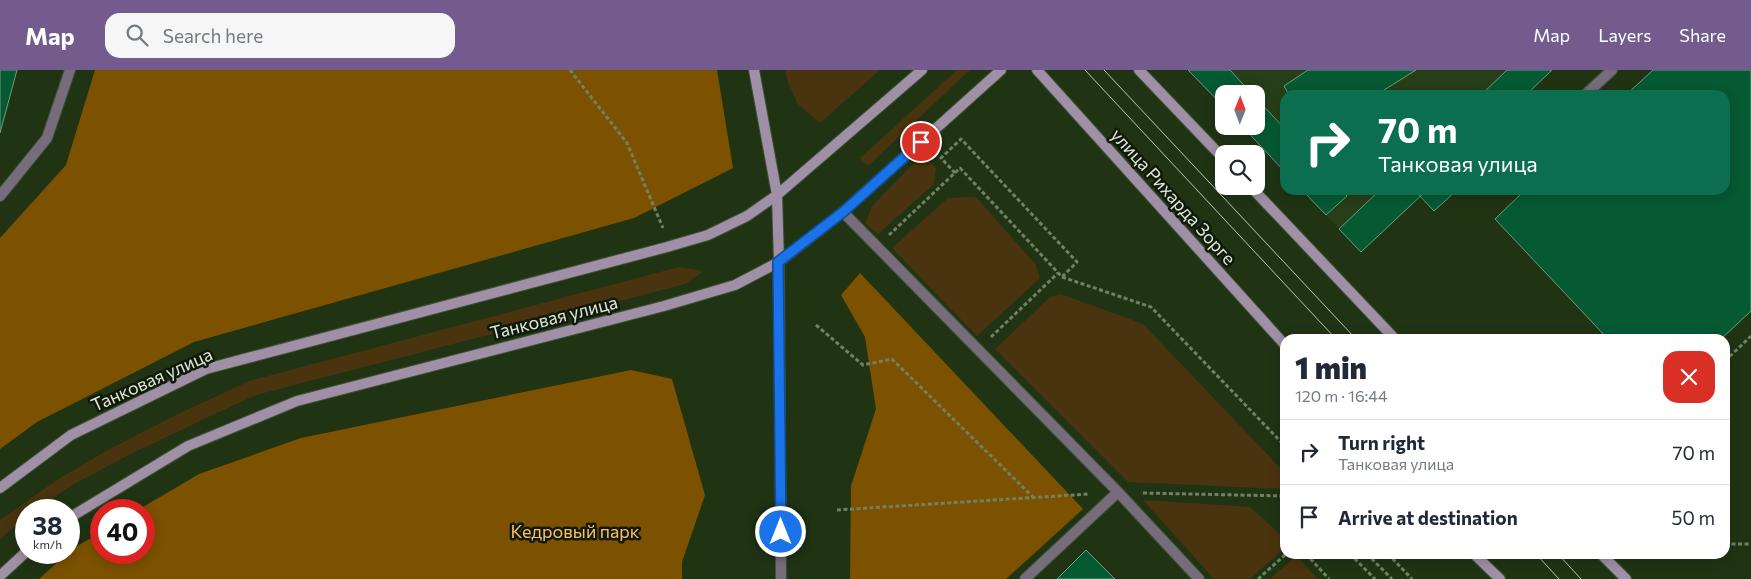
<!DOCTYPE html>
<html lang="en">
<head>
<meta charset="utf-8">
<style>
	body { margin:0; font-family:Commissioner,sans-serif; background:#f6f6f7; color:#1f2937; height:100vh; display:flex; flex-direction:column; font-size:19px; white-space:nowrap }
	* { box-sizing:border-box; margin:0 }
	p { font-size:16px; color:#747a83 }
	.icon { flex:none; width:28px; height:28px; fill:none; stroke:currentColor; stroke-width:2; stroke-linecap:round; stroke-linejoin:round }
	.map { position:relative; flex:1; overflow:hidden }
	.drawer { position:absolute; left:1280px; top:264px; width:450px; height:225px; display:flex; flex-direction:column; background:#fff; border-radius:15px; box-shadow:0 2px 12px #0003 }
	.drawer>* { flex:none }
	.banner { position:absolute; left:1280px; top:20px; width:450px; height:105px; border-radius:15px; box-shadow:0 2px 12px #0003; background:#0b6e4f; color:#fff; overflow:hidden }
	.needle { width:32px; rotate:1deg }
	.fabs { position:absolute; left:1215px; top:15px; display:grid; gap:10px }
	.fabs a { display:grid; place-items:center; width:50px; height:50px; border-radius:10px; background:#fff; box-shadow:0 2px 12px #0003; font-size:25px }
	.speed { position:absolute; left:15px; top:429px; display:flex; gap:10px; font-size:25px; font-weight:700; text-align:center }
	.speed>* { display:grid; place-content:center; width:65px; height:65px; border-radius:50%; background:#fff; box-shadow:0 2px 12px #0003; line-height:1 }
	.speed small { font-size:12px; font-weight:400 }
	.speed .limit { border:8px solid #d22; background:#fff; color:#111 }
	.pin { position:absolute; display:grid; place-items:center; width:42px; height:42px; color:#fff; margin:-21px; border:2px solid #fff; border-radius:50%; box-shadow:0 1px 5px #0007 }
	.me { position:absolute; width:55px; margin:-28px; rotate:0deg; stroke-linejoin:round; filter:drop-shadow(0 0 4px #0008) }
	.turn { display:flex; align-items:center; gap:18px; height:105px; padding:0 15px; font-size:22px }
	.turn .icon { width:65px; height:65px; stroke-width:2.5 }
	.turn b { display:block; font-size:35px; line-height:42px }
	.round { display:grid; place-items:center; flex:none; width:52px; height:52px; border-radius:15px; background:#f6f6f7 }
	.overview { display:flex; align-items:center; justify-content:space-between; height:85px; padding:0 15px }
	h1 { font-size:30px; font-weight:800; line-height:38px }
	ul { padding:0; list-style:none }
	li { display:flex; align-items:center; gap:15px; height:65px; padding:0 15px; border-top:1px solid #e0e1e3 }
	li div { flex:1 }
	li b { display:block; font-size:19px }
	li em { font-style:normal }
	header { display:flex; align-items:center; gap:30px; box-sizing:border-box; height:70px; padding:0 25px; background:#735c8d; color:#fff }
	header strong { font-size:24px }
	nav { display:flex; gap:28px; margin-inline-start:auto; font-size:18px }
	.search { width:350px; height:45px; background:#f6f6f7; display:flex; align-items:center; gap:12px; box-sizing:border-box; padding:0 18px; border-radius:15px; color:#747a83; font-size:19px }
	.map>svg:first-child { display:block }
	.built { fill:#273f18 }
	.green { fill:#4a330f }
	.forest { fill:#7c5200 }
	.building { fill:#055a32; stroke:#729a7f }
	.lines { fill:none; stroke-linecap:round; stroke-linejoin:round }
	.service-casing { stroke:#3e5133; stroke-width:12 }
	.minor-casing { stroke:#3e5133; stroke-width:12 }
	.tertiary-casing { stroke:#3e5133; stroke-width:12 }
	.secondary-casing { stroke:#3e5133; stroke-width:12 }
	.path { stroke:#708166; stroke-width:3; stroke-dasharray:4 2.5; stroke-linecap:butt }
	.service { stroke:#766c7b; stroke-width:10 }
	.minor { stroke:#766c7b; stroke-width:10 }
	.tertiary { stroke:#766c7b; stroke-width:10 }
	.secondary { stroke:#9f8fa7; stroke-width:10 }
	.tram { stroke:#b8c7b1; stroke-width:1 }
	.route-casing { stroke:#114b97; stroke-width:12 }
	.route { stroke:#1a73e8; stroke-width:9 }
	.labels { text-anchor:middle; stroke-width:5; stroke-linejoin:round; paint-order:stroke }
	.street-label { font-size:18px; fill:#dce9d5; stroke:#10190b }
	.park-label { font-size:18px; fill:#fbc06a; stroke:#10190b }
</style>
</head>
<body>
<header>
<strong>Map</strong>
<div class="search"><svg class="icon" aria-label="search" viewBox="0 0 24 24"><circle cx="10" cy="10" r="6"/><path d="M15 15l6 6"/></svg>Search here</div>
<nav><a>Map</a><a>Layers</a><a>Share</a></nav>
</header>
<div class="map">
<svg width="1751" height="509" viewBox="0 0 1751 509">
	<rect width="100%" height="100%" fill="#203414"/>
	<path class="built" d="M1188,0h364l-26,25h-241v77l-43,-46h14v-32h-32v13z
		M1302,120h125l-66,62z"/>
	<path class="green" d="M785,0h95l-60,53 -22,-19 -10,-21z
		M957,0h13l-101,95 -6,-2 -3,-5z
		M923,84l13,14 -2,16 -56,50 -13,-10 7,-18z
		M976,127l60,68 4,13 -63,58 -85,-88 56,-50z
		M679,197l25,4 -19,13 -429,111c-63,29 -126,58 -187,92 -13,8 -27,23 -43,23v7l-26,22v-19l57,-40 49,-29 70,-36 73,-34z
		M1061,224l82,30 142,149v16l-157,-7 -133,-133 55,-52z
		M1143,430l107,7 35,32v9l-35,31h-36z
		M1296,486l22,23h-48z"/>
	<path class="forest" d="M95,0h622l16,98 -99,50 -440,124 -157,80 -37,27v-211l66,-73z
		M860,203l223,236 -77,70h-156l1,-93 25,-77 -11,-72 -24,-42z
		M631,300l41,9 33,116 -23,67v17h-643l33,-30 29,-17v20h43v-42h-6l61,-36 102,-36z"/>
	<path class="building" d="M0,0h17l-17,63z
		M1188,0h42l22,24h-28v13z
		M1308,0h108l-40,25h-87l-5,-9z
		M1507,0h45l-26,25h-45z
		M1653,0h98v241l-30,28h-113l-113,-120 30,-29h200v-95h-99z
		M1256,28l29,31v43l-43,-46h14z
		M1302,120h39l6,6 -21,19z
		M1380,120h47l-66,62 -22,-23z
		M1418,120h39l-23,21 -18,-19z
		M1086,480l29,29h-58z"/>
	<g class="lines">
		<defs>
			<path id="service" d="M1585,25l27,-25
				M843,142l275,280 81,87
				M1025,509l93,-87"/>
			<path id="minor" d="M0,126l47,-58 23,-68"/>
			<path id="tertiary" d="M779,192l2,317"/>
			<path id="secondary" d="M754,0l23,125 2,67
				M1037,0l248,275
				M1139,0l85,89
				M1250,116l145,153
				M0,418l71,-53 135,-66 461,-122 41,-12 39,-19 30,-21 145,-125
				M69,448l119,-72 109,-45 367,-95 71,-21 44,-23 64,-50 158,-142
				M1474,484l26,25
				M1601,484l25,25
				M0,506l26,-24"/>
		</defs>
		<use href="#service" class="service-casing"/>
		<use href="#minor" class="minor-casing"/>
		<use href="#tertiary" class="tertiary-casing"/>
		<use href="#secondary" class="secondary-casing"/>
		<path class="path" d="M570,0l57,73 36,85
			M955,103l-14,-15 20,-19 116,123 -15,15
			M889,165l71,-67 102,109 89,30 134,139
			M816,255l47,40 29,-6 141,138
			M991,267l67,-64
			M1725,291l26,-25
			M1143,423l142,3
			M837,440l252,-16
			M1725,474h26
			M1306,484l23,25
			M1350,484l25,25
			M1367,484l25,25
			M1388,484l24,25
			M1258,509l28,-25"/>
		<use href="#service" class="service"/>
		<use href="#minor" class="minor"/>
		<use href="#tertiary" class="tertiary"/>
		<use href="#secondary" class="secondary"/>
		<path class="tram" d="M1085,0l251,269
			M1104,0l252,269
			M1536,484l23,25
			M1558,484l23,25"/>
	</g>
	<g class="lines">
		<defs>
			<path id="route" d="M781,462l-3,-270 65,-50 78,-70"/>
		</defs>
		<use href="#route" class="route-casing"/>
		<use href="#route" class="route"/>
	</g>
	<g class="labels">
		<g class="street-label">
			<text transform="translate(1173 127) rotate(48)" y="6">улица Рихарда Зорге</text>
			<text transform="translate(554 248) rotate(-14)" y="6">Танковая улица</text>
			<text transform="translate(152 310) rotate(-24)" y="6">Танковая улица</text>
		</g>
		<g class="park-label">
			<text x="575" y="468">Кедровый парк</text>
		</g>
	</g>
</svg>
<div class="fabs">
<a><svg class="needle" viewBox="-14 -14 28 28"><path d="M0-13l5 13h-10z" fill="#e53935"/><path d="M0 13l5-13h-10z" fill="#747a83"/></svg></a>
<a><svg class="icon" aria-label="search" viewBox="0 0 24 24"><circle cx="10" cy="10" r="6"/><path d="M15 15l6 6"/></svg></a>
</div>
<div class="speed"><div>38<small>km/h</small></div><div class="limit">40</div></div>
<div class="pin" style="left:921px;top:72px;background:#d93025"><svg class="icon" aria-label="arrive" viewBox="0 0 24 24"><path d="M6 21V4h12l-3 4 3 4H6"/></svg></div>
<svg class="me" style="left:781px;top:462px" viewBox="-20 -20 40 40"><circle r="17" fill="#1a73e8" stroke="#fff" stroke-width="3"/><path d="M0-11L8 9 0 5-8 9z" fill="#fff"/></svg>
<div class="banner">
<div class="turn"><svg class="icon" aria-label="right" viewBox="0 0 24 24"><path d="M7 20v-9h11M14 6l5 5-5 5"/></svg><div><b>70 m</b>Танковая улица</div></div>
</div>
<section class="drawer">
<div class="overview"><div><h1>1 min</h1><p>120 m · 16:44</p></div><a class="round" style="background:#d93025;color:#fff"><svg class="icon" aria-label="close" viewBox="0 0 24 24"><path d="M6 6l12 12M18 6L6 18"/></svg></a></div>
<ul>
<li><svg class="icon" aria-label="right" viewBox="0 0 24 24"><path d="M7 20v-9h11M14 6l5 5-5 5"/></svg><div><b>Turn right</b><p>Танковая улица</p></div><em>70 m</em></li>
<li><svg class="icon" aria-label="arrive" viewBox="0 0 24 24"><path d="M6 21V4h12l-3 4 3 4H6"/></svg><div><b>Arrive at destination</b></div><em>50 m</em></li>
</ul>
</section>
</div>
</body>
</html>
